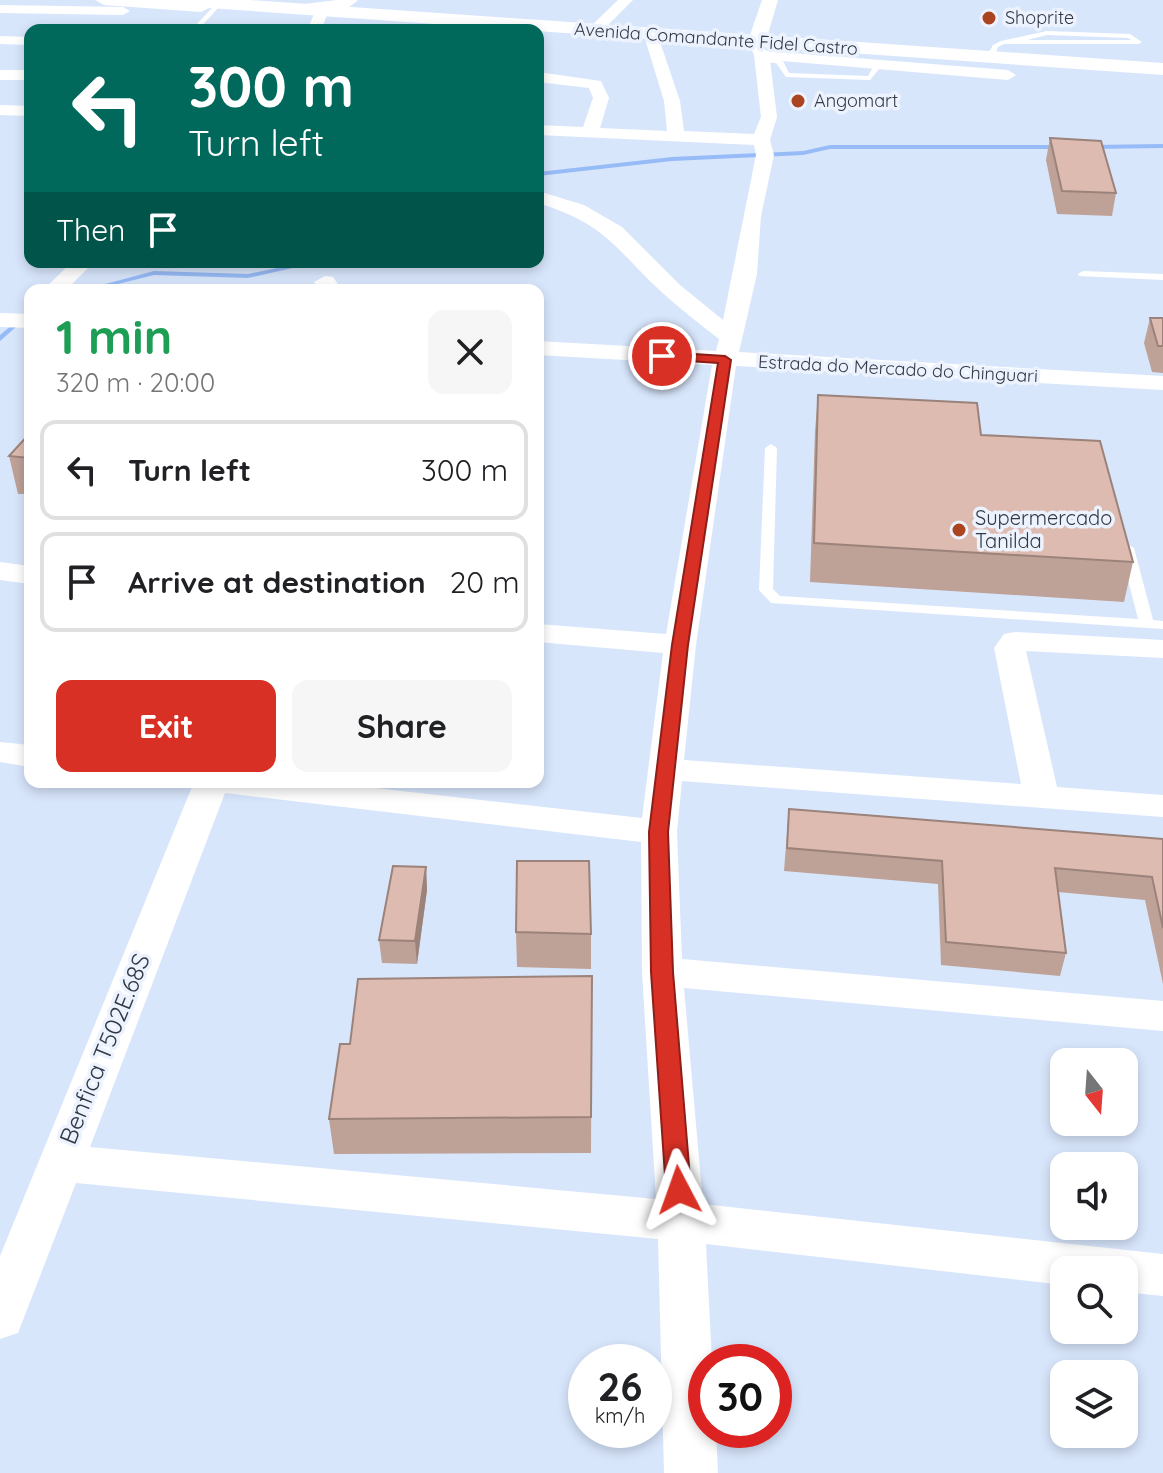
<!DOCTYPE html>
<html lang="en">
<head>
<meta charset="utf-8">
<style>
	body { margin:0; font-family:Quicksand,sans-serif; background:#f6f6f6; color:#202124; height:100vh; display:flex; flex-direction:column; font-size:30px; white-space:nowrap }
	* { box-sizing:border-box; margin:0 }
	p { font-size:26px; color:#757577 }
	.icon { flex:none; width:44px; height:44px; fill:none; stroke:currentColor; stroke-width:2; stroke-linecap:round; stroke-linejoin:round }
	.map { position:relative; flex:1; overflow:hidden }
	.drawer { position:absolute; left:24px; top:284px; width:520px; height:504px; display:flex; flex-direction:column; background:#fff; border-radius:16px; box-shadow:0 4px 12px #0003 }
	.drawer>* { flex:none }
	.guide { position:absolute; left:24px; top:24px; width:520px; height:244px; border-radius:16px; box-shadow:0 4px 12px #0003; background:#00695c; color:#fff; overflow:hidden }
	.needle { width:52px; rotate:163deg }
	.tools { position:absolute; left:1050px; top:1048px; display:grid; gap:16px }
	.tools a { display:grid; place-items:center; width:88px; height:88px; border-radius:16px; background:#fff; box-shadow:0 4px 12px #0003; font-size:40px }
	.speed { position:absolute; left:568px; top:1344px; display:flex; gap:16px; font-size:40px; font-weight:700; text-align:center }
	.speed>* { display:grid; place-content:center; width:104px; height:104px; border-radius:50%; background:#fff; box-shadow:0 4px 12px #0003; line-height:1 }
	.speed small { font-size:20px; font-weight:400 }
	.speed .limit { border:12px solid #d22; background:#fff; color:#111 }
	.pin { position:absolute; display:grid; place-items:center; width:68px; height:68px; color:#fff; margin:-34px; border:4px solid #fff; border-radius:50%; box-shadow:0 2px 8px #0007 }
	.me { position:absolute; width:88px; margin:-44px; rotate:356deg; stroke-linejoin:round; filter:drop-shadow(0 0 6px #0008) }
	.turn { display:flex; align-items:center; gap:28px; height:168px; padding:0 32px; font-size:36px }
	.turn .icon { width:104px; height:104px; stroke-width:2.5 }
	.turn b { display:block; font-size:56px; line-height:68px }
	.then { display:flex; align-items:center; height:76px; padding:0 32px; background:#0003; gap:16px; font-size:30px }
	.round { display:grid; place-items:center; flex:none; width:84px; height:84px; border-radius:16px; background:#f6f6f6 }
	.head { display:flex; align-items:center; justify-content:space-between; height:136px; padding:0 32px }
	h1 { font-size:48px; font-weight:800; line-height:60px; color:#1e9e55 }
	.primary-button { display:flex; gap:16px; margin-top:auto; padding:16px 32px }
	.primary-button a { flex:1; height:92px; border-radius:16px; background:#d93025; color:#fff; font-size:32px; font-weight:800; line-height:92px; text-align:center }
	.primary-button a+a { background:#f6f6f6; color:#202124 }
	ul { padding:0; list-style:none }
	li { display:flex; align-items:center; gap:24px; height:100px; margin:0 16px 12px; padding:0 16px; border:4px solid #e0e0e0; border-radius:16px }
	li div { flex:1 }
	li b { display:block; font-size:30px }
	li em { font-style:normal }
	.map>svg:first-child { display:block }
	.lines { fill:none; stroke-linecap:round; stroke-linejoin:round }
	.stream { fill:#97bbf6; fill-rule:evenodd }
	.service { fill:#fff; fill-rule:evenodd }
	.minor { fill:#fff; fill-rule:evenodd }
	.tertiary { fill:#fff; fill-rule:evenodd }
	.motorway { fill:#fff; fill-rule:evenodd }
	.wall { fill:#bea197 }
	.shaded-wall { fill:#9b837b }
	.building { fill:#ddbbb0; stroke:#9b837b; stroke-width:2 }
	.route { fill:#d93025; stroke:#8d1f18; stroke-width:2 }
	.poi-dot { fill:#ab4420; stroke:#ecf3fe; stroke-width:3 }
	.labels { text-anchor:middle; stroke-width:7; stroke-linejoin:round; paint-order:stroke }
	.far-poi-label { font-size:18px; fill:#333944; stroke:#ecf3fe; text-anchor:start }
	.far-street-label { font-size:18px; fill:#333944; stroke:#ecf3fe }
	.poi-label { font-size:20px; fill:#333944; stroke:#ecf3fe; text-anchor:start }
	.near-street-label { font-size:24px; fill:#333944; stroke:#ecf3fe }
</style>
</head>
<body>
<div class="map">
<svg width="1163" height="1473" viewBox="0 0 1163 1473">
	<rect width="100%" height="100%" fill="#d8e6fc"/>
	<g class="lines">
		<path class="stream" d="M1163,144v4l-73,1 -3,-2 3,-2z
			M830,145h232l3,2 -3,2h-232l-27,6 -131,6 -134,15v-4l134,-15 131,-6z
			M307,262h12l-71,16 -94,-3 -60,15h-11l71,-19 94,3z
			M30,319v4l-14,4 -16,14v-6l12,-10z"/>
		<path class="service" d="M213,7l5,1 -20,22h-7z
			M1047,31l83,3 12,8 -3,2h-135l-6,3 -5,12 -7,-2 7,-12 8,-4zM1047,35l81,3 3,2h-104z
			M762,58l20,1 7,14 79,3 8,-14 7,2 -13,16 -84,-3 -10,-14 -17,-1z
			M1083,271l80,3v6l-84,-4 -1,-2z
			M771,444l6,4 -4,141 7,7 358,23 -18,-71 7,-4 7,4 19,72 10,1v8l-392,-26 -12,-13 6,-142z"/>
		<path class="minor" d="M618,0h15l-33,33h-10v-6z
			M0,5l123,2 7,4 -7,4 -123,-2z
			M315,12l12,3 -6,15h-14z
			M652,35l7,4 21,62 4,30 70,3 7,-17 -7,-62 -4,-9 7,-4 10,9 241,19 8,5 -8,5 -238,-20 7,57 -7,23 4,15 -13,61 -4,58 -18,78 424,24v14l-427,-24 -40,279 -12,115 337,24 -27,-136 10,-14 11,-2 148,8v18l-137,-7 31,136 106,8v22l-481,-36 -5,51 5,127 481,42v30l-479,-43 19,216 460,50v42l-39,-4v-22h-60v15l-358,-41 6,118h-6v68h10l2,43h-54l-6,-234 -582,-56 -58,150 -18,6v-83l194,-474h128l320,36 21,-165 -125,-11v-18l128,10 46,-269 -174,-10v-14l178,10 3,-12c-18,-14 -36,-28 -53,-43 -51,-46 -57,-71 -128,-93v-12l46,14 38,22 58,58 43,35 33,-165 -2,-10 -216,-10v-10l45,2 10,-29 -4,-10 -51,-6v-10l63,9 8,17 -9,30 67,3 -3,-30 -19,-62zM225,793l416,49 1,130 14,227 -566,-52z
			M0,36l30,1v8l-30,-1z
			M0,70h30v10h-30z
			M0,105l30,1v10l-30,-1z
			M72,262h22l-28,28h-23z
			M325,276l8,1 9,13h-22l-6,-8z
			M0,313l30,1v14l-30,-1z
			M0,562l30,4v18l-30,-4z
			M0,742l30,3v22l-30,-5z"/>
		<path class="tertiary" d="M337,0h21c-12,13 -48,21 -63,9l9,-5z
			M762,0h16l-12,41 -9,5 -9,-5z"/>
		<path class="motorway" d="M95,0h154l914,63v12l-954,-67 -8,4 -97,-7z"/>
	</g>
	<path class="wall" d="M1050,138l66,55 -4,23 -55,-2 -11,-54z
		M1150,318h13v55l-11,-1 -8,-29z
		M818,395l163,40 152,127 -9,40 -314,-20 5,-151z
		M30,433v61h-12l-9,-38z
		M789,809l374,30v145l-18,-84 -87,-8 8,61 -6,23 -119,-11 -3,-81 -154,-13z
		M426,867l1,23 -10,74 -35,-1 -3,-23z
		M516,932l75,2v35l-74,-2z
		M592,976l-1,177 -257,1 -5,-35 21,-75z"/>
	<path class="shaded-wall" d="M426,867l1,23 -10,74 -2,-23z"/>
	<path class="building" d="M1050,138l51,3 15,52 -54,-2z
		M1150,318h13v28h-5z
		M818,395l159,8 4,32 119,6 33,121 -319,-19z
		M30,433v25l-21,-2z
		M789,809l374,30v89l-11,-51 -97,-9 11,85 -120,-11 -4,-81 -155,-13z
		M517,861h72l2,73 -75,-2z
		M393,866l33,1 -11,74 -36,-1z
		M592,976l-1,141 -262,2 11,-75h10l8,-65z"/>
	<path class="route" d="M662,352l63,4 6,4 -43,285 -20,187 5,140 18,218 -3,7 -9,3 -9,-3 -4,-7 -15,-218 -2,-140 23,-187 46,-282 -60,-4 -2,-3z"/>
	<g class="poi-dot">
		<circle cx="989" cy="18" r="8"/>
		<circle cx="798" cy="101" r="8"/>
		<circle cx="959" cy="530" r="8"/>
	</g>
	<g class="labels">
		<g class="far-poi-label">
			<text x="1005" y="24">Shoprite</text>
			<text x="814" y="107">Angomart</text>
		</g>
		<g class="far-street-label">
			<text transform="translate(716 39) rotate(4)" y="6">Avenida Comandante Fidel Castro</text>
			<text transform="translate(898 369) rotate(3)" y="6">Estrada do Mercado do Chinguari</text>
		</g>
		<g class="poi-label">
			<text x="975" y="525">Supermercado<tspan x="975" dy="23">Tanilda</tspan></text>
		</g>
		<g class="near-street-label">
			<text transform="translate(105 1049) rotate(-68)" y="8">Benfica T502E.68S</text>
		</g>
	</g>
</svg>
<div class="tools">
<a><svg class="needle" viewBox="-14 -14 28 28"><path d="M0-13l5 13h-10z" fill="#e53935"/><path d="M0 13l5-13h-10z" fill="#757577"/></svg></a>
<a><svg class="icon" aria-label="sound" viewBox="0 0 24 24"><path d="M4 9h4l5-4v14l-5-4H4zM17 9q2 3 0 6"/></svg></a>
<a><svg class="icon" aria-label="search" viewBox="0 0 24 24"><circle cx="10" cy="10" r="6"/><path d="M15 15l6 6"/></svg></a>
<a><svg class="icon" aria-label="layers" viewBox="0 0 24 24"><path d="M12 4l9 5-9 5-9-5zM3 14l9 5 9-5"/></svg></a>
</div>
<div class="speed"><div>26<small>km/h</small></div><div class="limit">30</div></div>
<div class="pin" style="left:662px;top:356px;background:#d93025"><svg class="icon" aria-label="arrive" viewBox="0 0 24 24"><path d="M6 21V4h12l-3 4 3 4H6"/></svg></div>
<svg class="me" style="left:679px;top:1190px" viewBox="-20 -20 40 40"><path d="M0-17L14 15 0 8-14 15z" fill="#d93025" stroke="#fff" stroke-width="4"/></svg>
<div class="guide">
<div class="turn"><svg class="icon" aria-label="left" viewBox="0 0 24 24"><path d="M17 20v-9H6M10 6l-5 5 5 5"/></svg><div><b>300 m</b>Turn left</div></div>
<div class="then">Then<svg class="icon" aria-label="arrive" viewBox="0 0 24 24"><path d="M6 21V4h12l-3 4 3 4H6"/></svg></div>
</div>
<section class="drawer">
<div class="head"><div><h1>1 min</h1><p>320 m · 20:00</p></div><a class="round"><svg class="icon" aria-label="close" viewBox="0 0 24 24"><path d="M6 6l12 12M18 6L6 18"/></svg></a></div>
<ul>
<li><svg class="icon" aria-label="left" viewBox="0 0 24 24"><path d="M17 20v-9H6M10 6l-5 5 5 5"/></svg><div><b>Turn left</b></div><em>300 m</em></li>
<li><svg class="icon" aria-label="arrive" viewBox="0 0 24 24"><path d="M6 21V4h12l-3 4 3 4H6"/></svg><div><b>Arrive at destination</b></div><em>20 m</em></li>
</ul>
<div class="primary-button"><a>Exit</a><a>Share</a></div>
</section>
</div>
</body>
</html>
